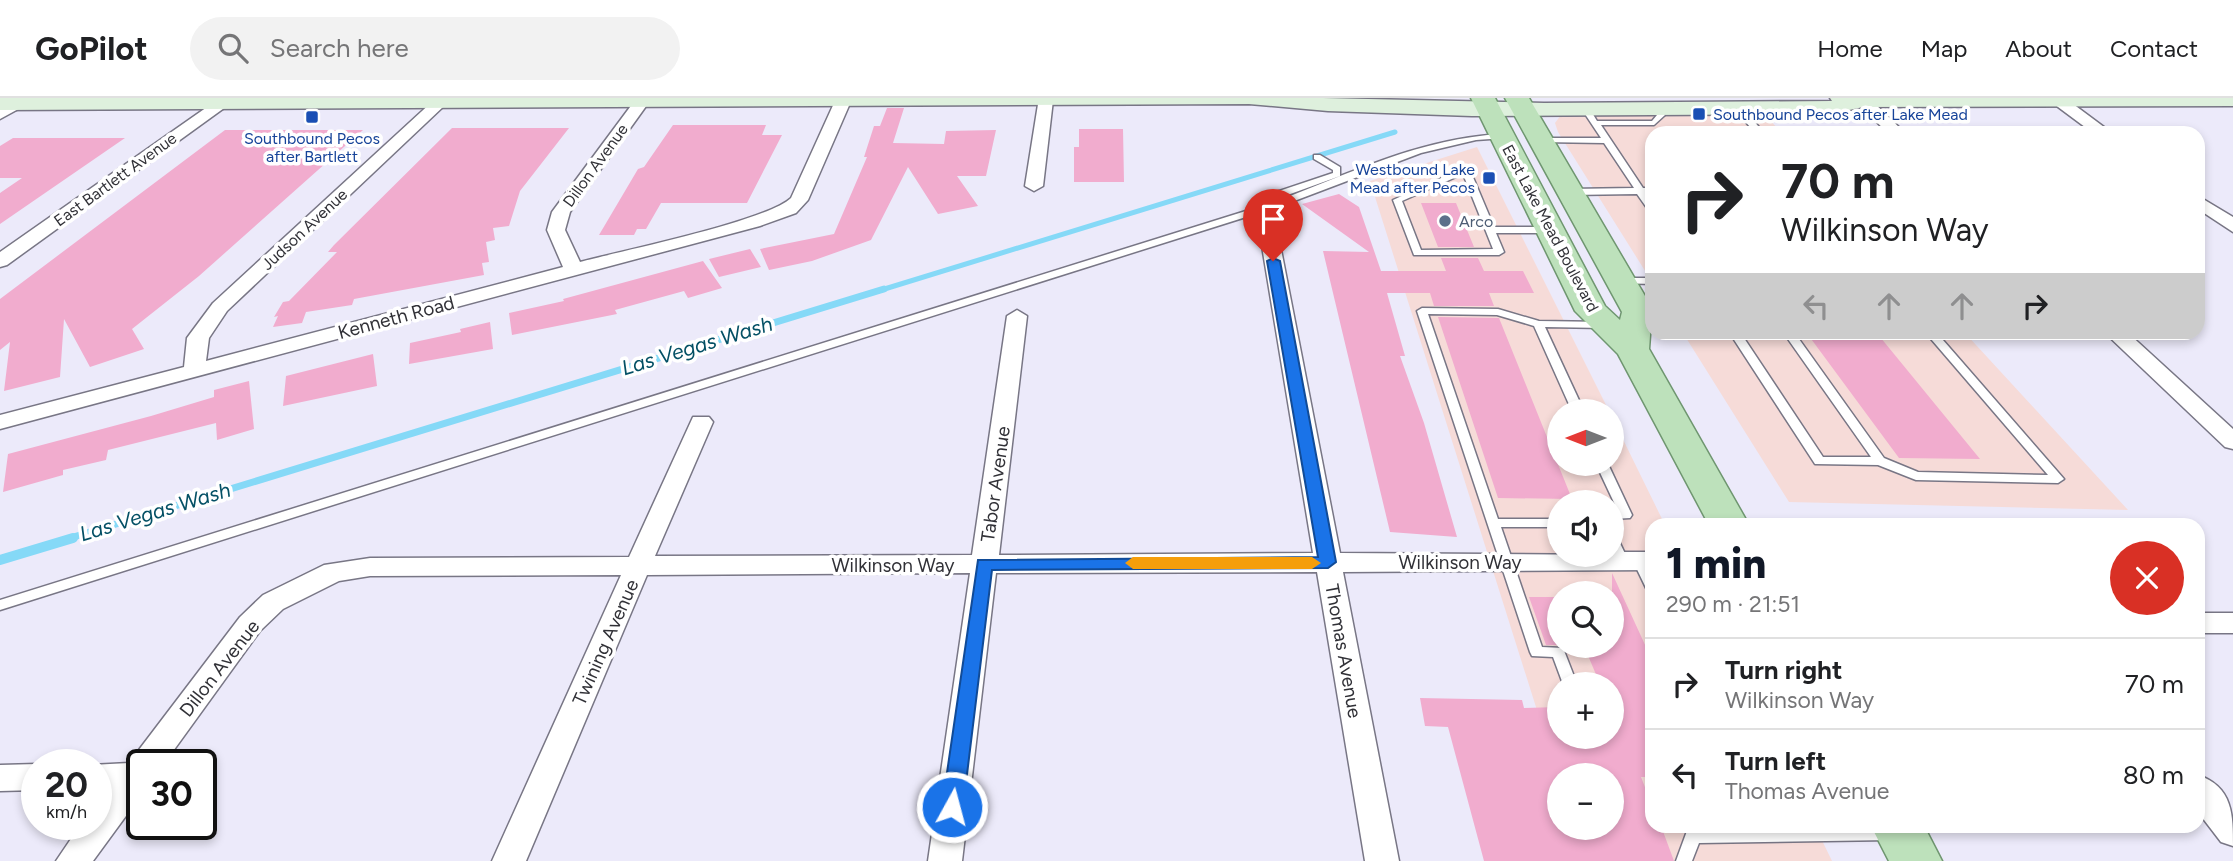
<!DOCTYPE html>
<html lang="en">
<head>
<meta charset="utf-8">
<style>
	body { margin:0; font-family:Figtree,sans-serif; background:#f2f2f2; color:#202124; height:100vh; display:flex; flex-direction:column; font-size:26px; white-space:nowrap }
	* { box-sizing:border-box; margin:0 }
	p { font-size:23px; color:#757577 }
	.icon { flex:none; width:38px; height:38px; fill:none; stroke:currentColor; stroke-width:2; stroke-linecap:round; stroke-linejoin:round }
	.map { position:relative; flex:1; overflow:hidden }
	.details { position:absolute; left:1645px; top:420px; width:560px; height:315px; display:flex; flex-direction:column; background:#fff; border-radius:21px; box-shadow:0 4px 10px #0003 }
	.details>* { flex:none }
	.guide { position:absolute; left:1645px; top:28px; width:560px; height:214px; border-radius:21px; box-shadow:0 4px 10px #0003; background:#fff; color:#202124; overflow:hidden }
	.needle { width:46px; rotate:270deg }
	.tools { position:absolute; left:1547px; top:301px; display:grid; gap:14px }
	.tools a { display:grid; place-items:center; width:77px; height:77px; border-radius:50%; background:#fff; box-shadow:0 4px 10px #0003; font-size:35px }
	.speed { position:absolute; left:21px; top:651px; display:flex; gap:14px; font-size:35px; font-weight:700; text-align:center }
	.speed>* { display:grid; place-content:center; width:91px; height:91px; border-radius:50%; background:#fff; box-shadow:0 4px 10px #0003; line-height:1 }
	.speed small { font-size:18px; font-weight:400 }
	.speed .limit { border:4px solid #111; border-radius:10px; background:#fff; color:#111 }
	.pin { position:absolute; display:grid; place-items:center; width:60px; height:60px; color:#fff; margin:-72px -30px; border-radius:50% 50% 50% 0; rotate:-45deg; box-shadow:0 0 7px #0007 }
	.pin .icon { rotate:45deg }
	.me { position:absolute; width:77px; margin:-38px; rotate:7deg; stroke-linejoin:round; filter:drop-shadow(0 0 5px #0008) }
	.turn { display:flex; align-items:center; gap:24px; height:147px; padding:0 21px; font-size:32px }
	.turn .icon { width:91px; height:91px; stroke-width:2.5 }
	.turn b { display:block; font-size:49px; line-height:60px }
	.lanes { display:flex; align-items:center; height:66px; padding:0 21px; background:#0003; justify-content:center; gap:35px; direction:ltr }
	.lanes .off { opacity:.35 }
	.round { display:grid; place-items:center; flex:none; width:74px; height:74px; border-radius:37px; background:#f2f2f2 }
	.headline { display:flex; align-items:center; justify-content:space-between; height:119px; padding:0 21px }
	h1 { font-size:42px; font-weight:800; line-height:52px; color:#111827 }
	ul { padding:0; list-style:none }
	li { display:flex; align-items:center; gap:21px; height:91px; padding:0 21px; border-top:2px solid #e0e0e0 }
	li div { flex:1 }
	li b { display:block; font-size:26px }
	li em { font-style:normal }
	header { display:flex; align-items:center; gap:42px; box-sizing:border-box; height:98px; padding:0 35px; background:#fff; border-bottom:2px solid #e0e0e0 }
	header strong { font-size:33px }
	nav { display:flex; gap:38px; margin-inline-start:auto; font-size:24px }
	.search { width:490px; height:63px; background:#f2f2f2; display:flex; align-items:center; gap:18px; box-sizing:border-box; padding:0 24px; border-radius:38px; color:#757577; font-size:26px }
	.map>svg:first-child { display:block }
	.commercial { fill:#f6dbd8; fill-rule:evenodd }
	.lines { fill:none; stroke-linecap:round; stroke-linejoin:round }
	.stream-far2 { stroke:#85d9f7; stroke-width:5 }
	.stream-far1 { stroke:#85d9f7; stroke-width:7 }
	.stream { stroke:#85d9f7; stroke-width:10 }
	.building { fill:#f1acce; fill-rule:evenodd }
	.lane-casing { stroke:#787685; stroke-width:3 }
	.street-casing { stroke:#787685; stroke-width:3 }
	.secondary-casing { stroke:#787685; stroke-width:3 }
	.primary-casing { stroke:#6f9670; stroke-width:3 }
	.lane { fill:#fff; fill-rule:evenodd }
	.street { fill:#fff; fill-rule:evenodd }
	.secondary { fill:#def0dd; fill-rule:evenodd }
	.primary { fill:#bde1bb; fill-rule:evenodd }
	.route { fill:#1a73e8; stroke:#114b97; stroke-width:2 }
	.slow { fill:#f59e0b }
	.transit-dot { fill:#1a4fb4; stroke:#fff; stroke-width:2.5 }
	.service-dot { fill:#5c6f8a; stroke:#fff; stroke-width:2.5 }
	.labels { text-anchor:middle; stroke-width:7; stroke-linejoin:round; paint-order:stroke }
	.far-transit-label { font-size:16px; fill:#164399; stroke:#fff; text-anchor:start }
	.far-street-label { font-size:16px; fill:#313137; stroke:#fff }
	.far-service-label { font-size:16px; fill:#4e5e75; stroke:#fff; text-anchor:start }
	.street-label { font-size:19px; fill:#313137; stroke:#fff }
	.water-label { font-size:21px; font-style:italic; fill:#045065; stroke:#fff }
</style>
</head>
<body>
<header>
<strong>GoPilot</strong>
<div class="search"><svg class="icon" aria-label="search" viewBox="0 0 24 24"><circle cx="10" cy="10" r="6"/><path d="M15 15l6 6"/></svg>Search here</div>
<nav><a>Home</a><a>Map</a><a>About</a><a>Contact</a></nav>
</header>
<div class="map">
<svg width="2233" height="763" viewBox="0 0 2233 763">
	<rect width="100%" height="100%" fill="#eceafa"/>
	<path class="commercial" d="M1561,17l205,1 16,17h-130v149l-94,-150 -3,-9z
		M1477,49l132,264h-50v53h53v-47l53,108h-13v301h163l17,35h-247l-10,-33h37v-53h-53v5l-189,-599zM1559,404h53v53h-53zM1559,495h53v53h-53zM1559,586h53v53h-53z
		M1683,235h282l163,177 -339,-8z"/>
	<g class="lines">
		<path class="stream-far2" d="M878,193l517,-159"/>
		<path class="stream-far1" d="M67,441l817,-250"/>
		<path class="stream" d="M0,462l73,-22"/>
	</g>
	<path class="building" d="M887,10h17l-11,35 51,1 2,-13 50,-1 -10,46h-29l21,30 -40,8 -30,-47 -37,73 -59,21 -43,9 -9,-21 74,-15 33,-77h-3l10,-31h6z
		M673,27h93l-4,10h20l-35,68h-86l-15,26h-9l-3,6h-35l39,-66 6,-2z
		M452,30h117l-49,63 -11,35 -16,2 2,12 -9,2 3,20 -7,1 2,12 -130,24 -2,6 -46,7 -4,11 -29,4 5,-11 -4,1 9,-15 6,-1 48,-49h-9l6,-7z
		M1079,31h44l1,53h-50v-35h5z
		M225,32h138l-164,146 -67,53 12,20 -54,18 -26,-48 -4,58 -56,14 6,-49 -10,8v-51z
		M13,40h112l-125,86v-31l22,-15h-22v-32z
		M1339,96l20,13 22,64h65l-5,-13h37l6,13h39l11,22h-45l5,13h-60l-4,-13h-43l18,63h-5l24,67 33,114 -67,-5 -67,-281 46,1 -67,-48z
		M1421,105h35l18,44h-36z
		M750,151l11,18 -42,10 -10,-18z
		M703,163l19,27 -34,10 -4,-7 -69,19 2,4 -105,21 -3,-22 55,-12 -1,-2z
		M1438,219l61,1 73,181 -74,-1z
		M490,224l3,27 -84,15 1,-21 51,-11 -1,-3z
		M1806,234h70l104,127 -81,-1z
		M373,256l4,32 -94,20 3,-30z
		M249,283l5,48 -37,11 -1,-17 -108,27 -2,10 -43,10v5l-60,17 5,-38 143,-38 63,-19v-7z
		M1612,475l40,87v117h-11l11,28v21h9l13,35h-190l-36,-134 -23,-1 -5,-28 102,2 2,8 35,-1v30h53v-53h-12l-16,-38h28zM1559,677h53v53h-53z
		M1529,499h30v48h-13z"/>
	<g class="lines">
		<defs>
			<path id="lane" d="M1582,8h6l9,15h55l5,-6 -5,-7 4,-2 9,9 -11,10h-53l42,63h9v6h-6l6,8v10l-3,-1 -12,-17 -67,1 -4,-3 4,-3 64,-1 -30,-45 -63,-1 -4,-2 4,-2h60l-20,-30z
				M1735,8h6l23,27h-64l-2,-3 4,-2h49l-16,-18z
				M1502,36h3v4l-29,2 -55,13 -140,53 -1281,404v-10l1265,-395 -2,-2 1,-7 69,-23v-3l-19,-11v-4h6l20,12v9l-69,25h6c74,-28 145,-63 225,-67z
				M1463,70l7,2 24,57h56l5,3 -5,3h-54l8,19 -5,3h-85l-21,-55zM1463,76l30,75 -72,1 -19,-49z
				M1621,180h31v6l-34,-1 -2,-2z
				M1422,210l76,1 41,12 66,1 5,3 -5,3 -60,-1 39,84h-12l-38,-85 -37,-11 -69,-1 70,205h61v8h-58l41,120 21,1 14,36h-14l-10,-27 -21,-1 -2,-4 -113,-341z
				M1729,234h11l83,125h48l-88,-125h11l90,126 34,14 130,3 -123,-143h11l128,147 -6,4 -142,-3 -38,-15 -63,-1z
				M1596,366h12l24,51 -2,3 -18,1v-8h6z
				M1612,438l5,1 12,25 -2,3h-10c-5,-10 -6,-18 -5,-29z
				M1640,458l5,2 7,15v19l-5,-2 -14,-29 2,-3z
				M1890,728l6,2 2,5 -2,5 -6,2 -191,3 -7,18h-16l11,-30 6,-2z"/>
			<path id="street" d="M220,0h18l-231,167 -7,2v-15z
				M439,0l5,2v6l-217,205 -18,27 -3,23 357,-94 -16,-37 5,-18 84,-113h10l3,3 -79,110 -5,18 15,32c41,-11 187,-41 211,-64l44,-97 2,-3h12l2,3 -43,99 -12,13 -36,13 -760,203v-14l184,-48 3,-29 26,-35 221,-203z
				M1039,0l14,2 -10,86 -9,5 -9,-5z
				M1857,0h12l36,35h-17l-30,-29z
				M2053,0h12l47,35h-19l-39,-29z
				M17,1l8,5 -3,3 -22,12v-12z
				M2198,98l35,21v15l-35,-23z
				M1269,130l9,6 62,319 272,2v-3h40v18l-309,2 56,289h-34l-48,-289 -321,1 -34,288h-34l42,-288 -323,2 -121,286h-34l129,-286 -251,1 -31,5 -56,28 -23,22 -97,134h-21v29l-49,67h-37l25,-37h15v-19l12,-16h-12v-24h-5l38,-2 3,-4 108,-142 23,-22 61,-30 46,-7 259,-1 64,-140h16l4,5 -58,134 317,-1 35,-239 10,-6 10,6 -28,239 314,-2 -53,-319z
				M2104,234h23l106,97v20l-8,-2z
				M2198,515h35v20h-35z
				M37,666l2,1h-2v25l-37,1v-26z
				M2198,677c35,12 35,40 35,71l-12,-4 -23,-30z"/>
			<path id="secondary" d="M0,0h1323l221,5 288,-2 -2,-3h403v8l-370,1 -32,7 -359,2 -144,-5 -79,-7 -1249,6z"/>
			<path id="primary" d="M1471,0h24l110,208 15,14 2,-8 -117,-214h24l123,210 -3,41 100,176h-40l-91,-171 -43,-43z
				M1871,728h53l18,35h-53z"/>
		</defs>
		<use href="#lane" class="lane-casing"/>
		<use href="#street" class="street-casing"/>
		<use href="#secondary" class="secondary-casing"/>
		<use href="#primary" class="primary-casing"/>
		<use href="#lane" class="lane"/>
		<use href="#street" class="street"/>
		<use href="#secondary" class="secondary"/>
		<use href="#primary" class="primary"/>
	</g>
	<path class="route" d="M1273,160l7,3 56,301 -8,6 -336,2 -29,237 -3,6 -8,3 -7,-3 -3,-6 36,-247 340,-3 -51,-296z"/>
	<path class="slow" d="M1133,459h179l9,6 -9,6h-179l-8,-6z"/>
	<g class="transit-dot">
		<rect x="1692" y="9" width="14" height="14" rx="3.5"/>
		<rect x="305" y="12" width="14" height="14" rx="3.5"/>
		<rect x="1482" y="73" width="14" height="14" rx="3.5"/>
	</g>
	<circle class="service-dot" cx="1445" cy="123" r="7"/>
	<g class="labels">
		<g class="far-transit-label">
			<text x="1713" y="22">Southbound Pecos after Lake Mead</text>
			<text x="312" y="46" text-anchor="middle">Southbound Pecos<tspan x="312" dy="18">after Bartlett</tspan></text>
			<text x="1475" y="77" text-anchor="end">Westbound Lake<tspan x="1475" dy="18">Mead after Pecos</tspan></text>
		</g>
		<g class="far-street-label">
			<text transform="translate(595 67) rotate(-54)" y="6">Dillon Avenue</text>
			<text transform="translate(115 81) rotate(-36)" y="6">East Bartlett Avenue</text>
			<text transform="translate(1551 130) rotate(62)" y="6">East Lake Mead Boulevard</text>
			<text transform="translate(304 131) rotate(-43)" y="6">Judson Avenue</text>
		</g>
		<g class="far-service-label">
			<text x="1459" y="129">Arco</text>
		</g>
		<g class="street-label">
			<text transform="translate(396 219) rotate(-15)" y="7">Kenneth Road</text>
			<text transform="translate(995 386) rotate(-82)" y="7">Tabor Avenue</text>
			<text x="1460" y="471">Wilkinson Way</text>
			<text x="893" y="474">Wilkinson Way</text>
			<text transform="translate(605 544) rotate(-66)" y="7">Twining Avenue</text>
			<text transform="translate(1344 553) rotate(80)" y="7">Thomas Avenue</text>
			<text transform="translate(219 570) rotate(-52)" y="7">Dillon Avenue</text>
		</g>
		<g class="water-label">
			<text transform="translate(697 248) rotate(-17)" y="7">Las Vegas Wash</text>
			<text transform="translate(155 414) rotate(-17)" y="7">Las Vegas Wash</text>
		</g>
	</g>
</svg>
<div class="tools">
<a><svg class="needle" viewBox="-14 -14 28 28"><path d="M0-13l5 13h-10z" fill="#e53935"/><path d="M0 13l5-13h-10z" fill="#757577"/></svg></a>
<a><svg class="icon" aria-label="sound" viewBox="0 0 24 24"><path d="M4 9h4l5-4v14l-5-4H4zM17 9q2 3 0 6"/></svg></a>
<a><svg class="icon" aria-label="search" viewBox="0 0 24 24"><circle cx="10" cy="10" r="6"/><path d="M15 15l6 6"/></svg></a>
<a>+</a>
<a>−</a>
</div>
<div class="speed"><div>20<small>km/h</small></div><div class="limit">30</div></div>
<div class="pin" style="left:1273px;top:163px;background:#d93025"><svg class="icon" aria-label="arrive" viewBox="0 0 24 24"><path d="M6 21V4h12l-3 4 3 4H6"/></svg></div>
<svg class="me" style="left:952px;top:709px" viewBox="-20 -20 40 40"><circle r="17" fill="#1a73e8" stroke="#fff" stroke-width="3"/><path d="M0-11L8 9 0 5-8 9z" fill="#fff"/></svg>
<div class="guide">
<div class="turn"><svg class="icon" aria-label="right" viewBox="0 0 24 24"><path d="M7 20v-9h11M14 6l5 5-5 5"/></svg><div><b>70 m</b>Wilkinson Way</div></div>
<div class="lanes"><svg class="icon off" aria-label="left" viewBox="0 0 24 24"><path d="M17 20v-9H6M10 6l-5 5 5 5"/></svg><svg class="icon off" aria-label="ahead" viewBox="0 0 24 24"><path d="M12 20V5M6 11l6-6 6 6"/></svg><svg class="icon off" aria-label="ahead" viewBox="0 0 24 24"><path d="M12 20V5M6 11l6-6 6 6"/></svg><svg class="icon" aria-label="right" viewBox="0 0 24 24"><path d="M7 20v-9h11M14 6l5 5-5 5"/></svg></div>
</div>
<section class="details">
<div class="headline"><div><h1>1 min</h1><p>290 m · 21:51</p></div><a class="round" style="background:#d93025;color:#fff"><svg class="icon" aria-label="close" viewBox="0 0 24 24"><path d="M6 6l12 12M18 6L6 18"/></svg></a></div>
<ul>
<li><svg class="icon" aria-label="right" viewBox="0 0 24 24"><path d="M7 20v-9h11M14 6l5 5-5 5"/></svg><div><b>Turn right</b><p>Wilkinson Way</p></div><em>70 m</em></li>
<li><svg class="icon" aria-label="left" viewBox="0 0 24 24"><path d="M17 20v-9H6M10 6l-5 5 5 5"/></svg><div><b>Turn left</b><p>Thomas Avenue</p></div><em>80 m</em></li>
</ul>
</section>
</div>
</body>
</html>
